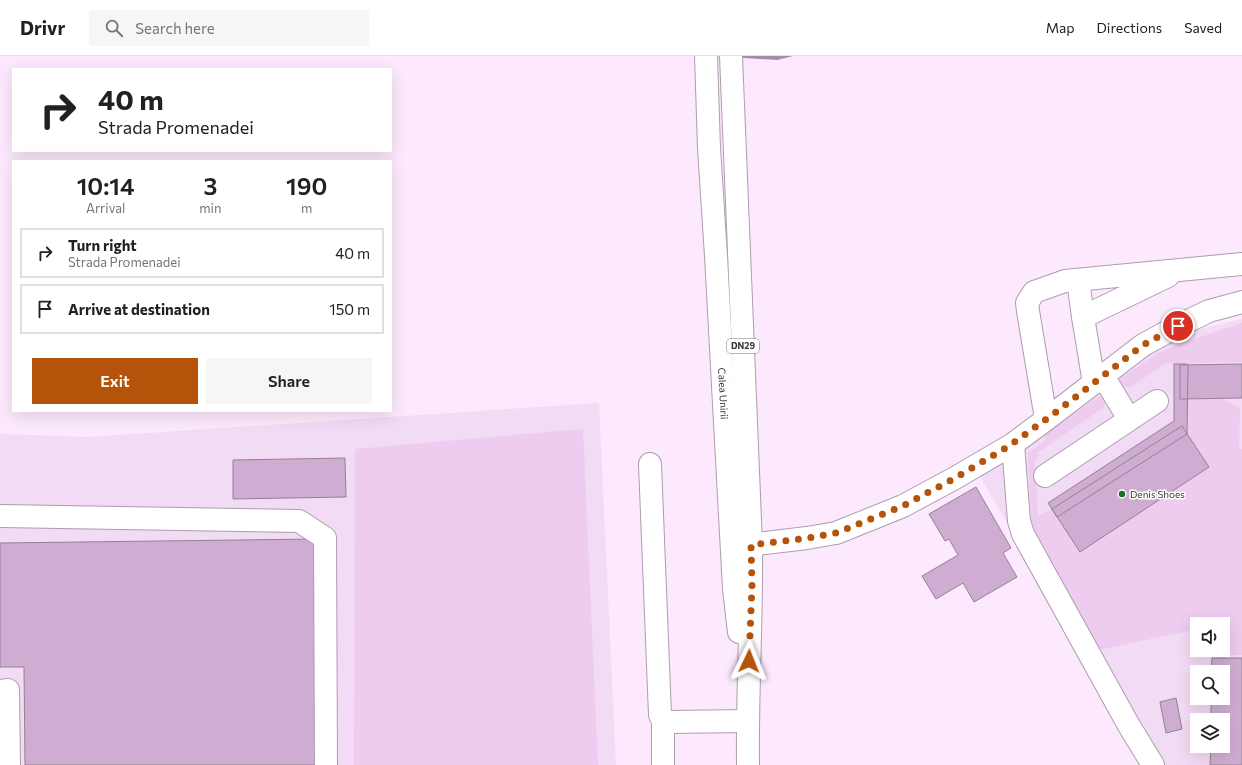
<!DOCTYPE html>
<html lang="en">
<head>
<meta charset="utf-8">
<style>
	body { margin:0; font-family:Commissioner,sans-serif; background:#f6f6f6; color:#202124; height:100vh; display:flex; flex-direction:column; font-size:15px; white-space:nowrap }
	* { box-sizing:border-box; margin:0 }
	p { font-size:13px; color:#757577 }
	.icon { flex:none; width:22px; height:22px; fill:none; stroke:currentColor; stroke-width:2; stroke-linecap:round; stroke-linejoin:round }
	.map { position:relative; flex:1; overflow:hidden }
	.drawer { position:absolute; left:12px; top:104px; width:380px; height:252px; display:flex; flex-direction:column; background:#fff; border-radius:0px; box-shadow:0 4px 16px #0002 }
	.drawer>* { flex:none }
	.banner { position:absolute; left:12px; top:12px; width:380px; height:84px; border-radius:0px; box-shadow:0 4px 16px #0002; background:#fff; color:#202124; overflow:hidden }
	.tools { position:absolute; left:1190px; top:561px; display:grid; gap:8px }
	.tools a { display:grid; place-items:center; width:40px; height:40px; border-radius:0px; background:#fff; box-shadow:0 4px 16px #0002; font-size:20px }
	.pin { position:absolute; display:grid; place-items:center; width:34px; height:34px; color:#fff; margin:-17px; border:2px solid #fff; border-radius:50%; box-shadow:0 1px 4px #0007 }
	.me { position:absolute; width:44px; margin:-22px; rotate:2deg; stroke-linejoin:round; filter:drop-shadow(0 0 3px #0008) }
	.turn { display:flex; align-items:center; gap:14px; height:84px; padding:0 20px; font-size:18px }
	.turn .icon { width:52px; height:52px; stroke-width:2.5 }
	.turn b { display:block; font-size:28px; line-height:34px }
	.eta { display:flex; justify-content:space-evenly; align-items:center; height:68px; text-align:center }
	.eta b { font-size:24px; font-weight:600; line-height:28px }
	.button { display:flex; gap:8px; margin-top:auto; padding:8px 20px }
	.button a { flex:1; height:46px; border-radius:0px; background:#b45309; color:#fff; font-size:16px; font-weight:600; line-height:46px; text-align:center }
	.button a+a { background:#f6f6f6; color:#202124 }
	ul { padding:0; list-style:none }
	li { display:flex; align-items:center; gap:12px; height:50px; margin:0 8px 6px; padding:0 12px; border:2px solid #e0e0e0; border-radius:0px }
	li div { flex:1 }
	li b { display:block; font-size:15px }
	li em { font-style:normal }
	header { display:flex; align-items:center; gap:24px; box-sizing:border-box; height:56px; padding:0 20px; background:#fff; border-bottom:1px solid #e0e0e0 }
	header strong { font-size:19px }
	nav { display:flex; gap:22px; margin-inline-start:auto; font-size:14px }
	.search { width:280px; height:36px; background:#f6f6f6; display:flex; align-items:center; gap:10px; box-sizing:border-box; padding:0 14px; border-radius:0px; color:#757577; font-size:15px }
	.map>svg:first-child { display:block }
	.built { fill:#f2dbf4; fill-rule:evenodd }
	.green { fill:#edccf0 }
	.water { fill:#a888ab }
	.building { fill:#cfadd2; stroke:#938294 }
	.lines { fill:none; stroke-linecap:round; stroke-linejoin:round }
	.minor-casing { stroke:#ae9caf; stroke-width:24 }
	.major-casing { stroke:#ae9caf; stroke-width:24 }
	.minor { stroke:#fff; stroke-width:22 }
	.major { stroke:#fff; stroke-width:22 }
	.route { stroke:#b45309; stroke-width:7; stroke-dasharray:0 12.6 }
	.poi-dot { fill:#1c7420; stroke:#fff; stroke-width:1.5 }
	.labels { text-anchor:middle; stroke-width:3; stroke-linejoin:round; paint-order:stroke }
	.shield { fill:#fff; stroke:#767277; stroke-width:1 }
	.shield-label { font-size:9px; font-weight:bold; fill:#3c353d }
	.street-label { font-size:10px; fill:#3c353d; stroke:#fff }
	.poi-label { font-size:10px; fill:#3c353d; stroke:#fff; text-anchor:start }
</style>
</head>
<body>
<header>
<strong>Drivr</strong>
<div class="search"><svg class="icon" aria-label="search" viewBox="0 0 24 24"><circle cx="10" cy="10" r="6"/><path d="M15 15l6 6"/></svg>Search here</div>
<nav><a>Map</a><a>Directions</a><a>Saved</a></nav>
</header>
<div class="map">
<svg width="1242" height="709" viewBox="0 0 1242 709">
	<rect width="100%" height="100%" fill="#fce9fd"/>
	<path class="built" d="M1242,263v446h-93l-170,-290 148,-128zM1197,568h26v26h-26zM1197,616h26v26h-26zM1197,664h26v26h-26z
		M599,347l17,362h-616v-331l89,3z"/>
	<path class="green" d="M1242,267v39l-78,2 -33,23h-8l-3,-4v-4l2,-2 36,-24 21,-9z
		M1099,340h3l4,5 -3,7 -66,45 2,3 -4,4 3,56 14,-7 28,42 129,-84 -22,-33v-35l34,-1 19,10 -1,41h3v206h-35l-2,-5h18v-26h-26v5l-98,21 -67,-117 -4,-80 17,-12v-6z
		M583,373l15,336h-244l1,-316z"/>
	<path class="water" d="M712,0h81l-16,4z"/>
	<path class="building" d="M1174,308h13l1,1 -1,69 -130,83 -9,-14 126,-82z
		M1242,308v34l-62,1v-34z
		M1182,370l27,41 -129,85 -28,-43z
		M345,402l1,39 -113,2v-39z
		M976,431l35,61 -8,5 14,24 -43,25 -11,-19 -27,16 -14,-23 36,-21 -9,-16 -4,2 -16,-27z
		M317,483v226h-292l-1,-98h-24v-124z
		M1212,602h30v107h-32l1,-19h12v-26h-12v-22h12v-26h-12z
		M1176,642l6,31 -16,4 -6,-31z"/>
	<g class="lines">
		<defs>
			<path id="minor" d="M1078,224l5,37 11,66
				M1083,261l85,-41
				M1103,320l26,43
				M1046,363l-18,-108 -1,-8 7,-11 31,-11 177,-17
				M1013,388l6,77 4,13 105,190 25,41
				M650,408l10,251 3,6 5,1 80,-1
				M1045,420l112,-75
				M0,460l299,5 26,17 1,227
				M732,491l75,-9 29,-5 67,-27 52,-28 58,-34 43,-32 87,-67 35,-19 31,-15 33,-9
				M0,635l8,-1 1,75
				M663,665v44"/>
			<g id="major">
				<path id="s1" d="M706,0l3,92 7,108 18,333 5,43"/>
				<path d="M731,0l20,489c1,73 -4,147 -3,220"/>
			</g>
		</defs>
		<use href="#minor" class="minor-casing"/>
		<use href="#major" class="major-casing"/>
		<use href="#minor" class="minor"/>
		<use href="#major" class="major"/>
	</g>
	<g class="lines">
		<path class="route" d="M749,605l3,-75 -1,-41 57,-7 28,-5 67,-27 52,-28 54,-32 47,-34 87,-67 35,-19"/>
	</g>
	<circle class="poi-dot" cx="1122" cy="438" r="4"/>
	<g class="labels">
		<rect class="shield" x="727" y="283" width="32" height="14" rx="3"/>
		<g class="shield-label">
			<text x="743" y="293">DN29</text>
		</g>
		<g class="street-label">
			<text dy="4" stroke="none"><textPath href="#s1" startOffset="338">Calea Unirii</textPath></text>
		</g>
		<g class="poi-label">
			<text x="1130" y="442">Denis Shoes</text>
		</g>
	</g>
</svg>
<div class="tools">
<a><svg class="icon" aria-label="sound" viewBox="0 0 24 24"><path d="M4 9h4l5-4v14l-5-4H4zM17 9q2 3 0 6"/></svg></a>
<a><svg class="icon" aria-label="search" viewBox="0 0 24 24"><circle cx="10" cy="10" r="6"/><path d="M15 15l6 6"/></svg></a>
<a><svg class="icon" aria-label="layers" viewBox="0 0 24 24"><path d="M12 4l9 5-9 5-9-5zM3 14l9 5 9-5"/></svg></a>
</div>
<div class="pin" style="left:1178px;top:270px;background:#d93025"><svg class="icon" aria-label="arrive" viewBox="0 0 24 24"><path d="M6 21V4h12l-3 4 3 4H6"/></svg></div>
<svg class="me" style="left:749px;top:605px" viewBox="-20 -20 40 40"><path d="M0-17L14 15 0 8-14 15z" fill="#b45309" stroke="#fff" stroke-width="4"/></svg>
<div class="banner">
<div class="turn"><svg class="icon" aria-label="right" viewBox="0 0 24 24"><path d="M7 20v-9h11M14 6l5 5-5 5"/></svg><div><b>40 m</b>Strada Promenadei</div></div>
</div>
<section class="drawer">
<div class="eta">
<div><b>10:14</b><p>Arrival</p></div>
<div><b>3</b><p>min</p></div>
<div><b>190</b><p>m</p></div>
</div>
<ul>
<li><svg class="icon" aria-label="right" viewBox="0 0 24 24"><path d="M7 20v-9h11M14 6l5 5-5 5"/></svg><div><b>Turn right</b><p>Strada Promenadei</p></div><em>40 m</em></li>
<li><svg class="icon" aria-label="arrive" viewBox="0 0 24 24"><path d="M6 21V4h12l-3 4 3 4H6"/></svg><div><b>Arrive at destination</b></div><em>150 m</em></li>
</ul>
<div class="button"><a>Exit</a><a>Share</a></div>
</section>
</div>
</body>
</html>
